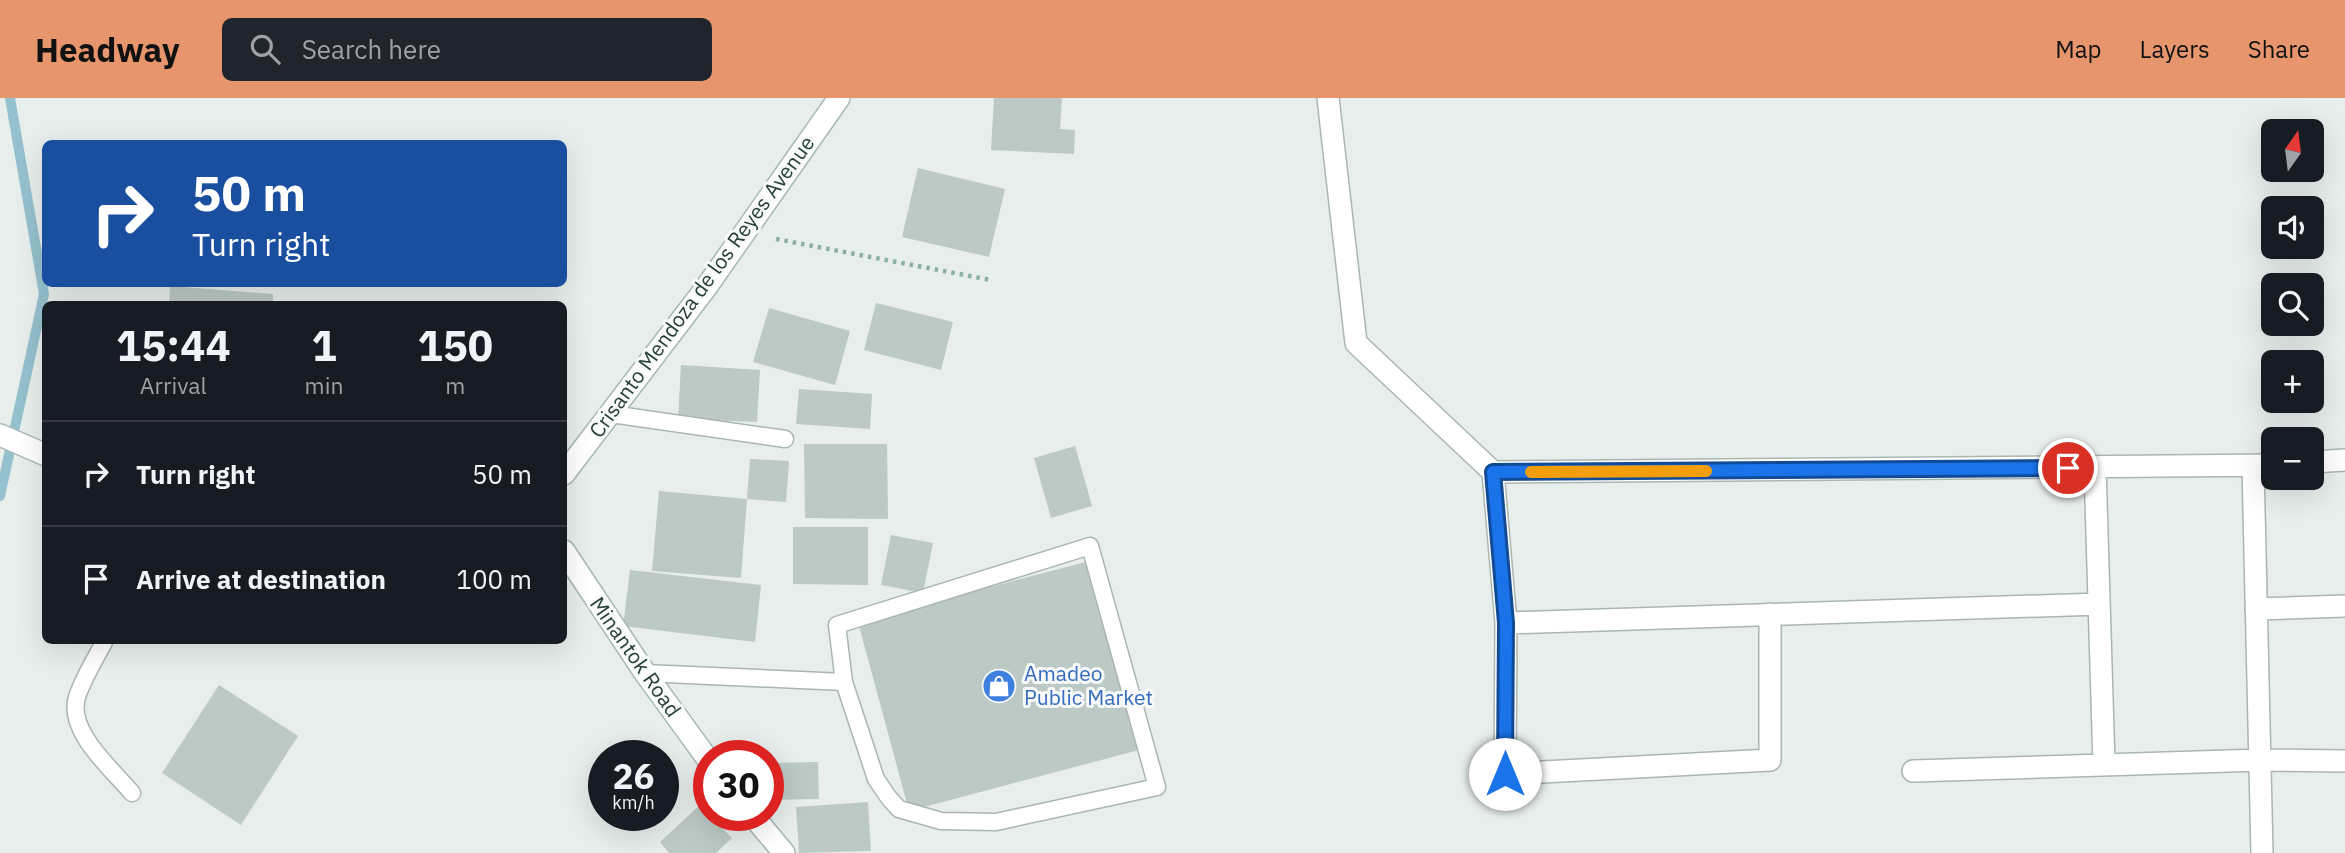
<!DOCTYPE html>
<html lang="en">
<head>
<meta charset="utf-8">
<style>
	body { margin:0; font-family:"IBM Plex Sans",sans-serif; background:#20242c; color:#f1f3f6; height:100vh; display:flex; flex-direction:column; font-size:26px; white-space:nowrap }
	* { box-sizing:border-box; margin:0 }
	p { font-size:23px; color:#9ea1a6 }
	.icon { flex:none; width:38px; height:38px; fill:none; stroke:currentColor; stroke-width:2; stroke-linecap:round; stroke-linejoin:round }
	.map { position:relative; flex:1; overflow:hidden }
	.sheet { position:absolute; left:42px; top:203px; width:525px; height:343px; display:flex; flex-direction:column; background:#171b24; border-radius:10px; box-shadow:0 7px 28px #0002 }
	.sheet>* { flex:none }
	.hud { position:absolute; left:42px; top:42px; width:525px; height:147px; border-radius:10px; box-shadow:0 7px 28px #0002; background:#1a4fa0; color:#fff; overflow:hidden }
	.needle { width:46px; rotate:14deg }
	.buttons { position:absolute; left:2261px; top:21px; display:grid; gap:14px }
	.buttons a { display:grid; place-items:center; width:63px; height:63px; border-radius:10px; background:#171b24; box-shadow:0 7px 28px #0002; font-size:35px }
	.speed { position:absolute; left:588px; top:642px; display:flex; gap:14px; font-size:35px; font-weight:700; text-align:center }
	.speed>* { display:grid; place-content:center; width:91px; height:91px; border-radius:50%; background:#171b24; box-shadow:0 7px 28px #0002; line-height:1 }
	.speed small { font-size:18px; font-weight:400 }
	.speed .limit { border:10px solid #d22; background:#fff; color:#111 }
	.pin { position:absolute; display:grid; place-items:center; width:60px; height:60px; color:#fff; margin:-30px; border:4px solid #fff; border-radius:50%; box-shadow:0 2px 7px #0007 }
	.me { position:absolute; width:77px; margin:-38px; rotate:0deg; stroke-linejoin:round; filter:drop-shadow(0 0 5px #0008) }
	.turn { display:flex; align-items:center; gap:24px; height:147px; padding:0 35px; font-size:32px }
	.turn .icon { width:91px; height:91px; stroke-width:2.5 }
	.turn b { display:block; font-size:49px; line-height:60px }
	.eta { display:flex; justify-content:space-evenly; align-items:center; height:119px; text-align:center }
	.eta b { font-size:42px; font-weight:700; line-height:49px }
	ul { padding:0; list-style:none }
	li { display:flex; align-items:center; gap:21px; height:105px; padding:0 35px; border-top:2px solid #363941 }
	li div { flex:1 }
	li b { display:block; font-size:26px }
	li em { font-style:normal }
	header { display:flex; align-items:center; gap:42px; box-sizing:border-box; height:98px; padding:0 35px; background:#e6956d; color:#111 }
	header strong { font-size:33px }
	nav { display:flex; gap:38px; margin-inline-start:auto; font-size:24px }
	.search { width:490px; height:63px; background:#20242c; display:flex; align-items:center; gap:18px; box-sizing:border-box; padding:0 24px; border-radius:10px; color:#9ea1a6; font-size:26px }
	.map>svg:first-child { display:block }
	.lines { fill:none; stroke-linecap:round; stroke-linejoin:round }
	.stream { stroke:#95c0cd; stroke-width:10 }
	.building { fill:#bcc9c5 }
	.lane-casing { stroke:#aab6b2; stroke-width:19 }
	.street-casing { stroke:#aab6b2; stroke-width:24 }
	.secondary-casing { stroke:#a6b9b4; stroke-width:24 }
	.path { stroke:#8aafa6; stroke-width:4.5; stroke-dasharray:3.5 5; stroke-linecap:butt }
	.lane { stroke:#fff; stroke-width:16 }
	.street { stroke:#fff; stroke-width:21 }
	.secondary { stroke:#fff; stroke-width:21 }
	.route-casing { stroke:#114b97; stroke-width:18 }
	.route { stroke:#1a73e8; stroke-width:12 }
	.slow { stroke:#f59e0b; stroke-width:12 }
	.labels { text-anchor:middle; stroke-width:6; stroke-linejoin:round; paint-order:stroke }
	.street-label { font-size:21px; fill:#273f3a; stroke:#f7faf9 }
	.shop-label { font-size:21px; fill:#366cbe; stroke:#f7faf9; text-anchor:start }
</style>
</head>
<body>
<header>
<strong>Headway</strong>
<div class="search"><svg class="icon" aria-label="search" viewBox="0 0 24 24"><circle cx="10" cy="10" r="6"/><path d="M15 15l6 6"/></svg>Search here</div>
<nav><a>Map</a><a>Layers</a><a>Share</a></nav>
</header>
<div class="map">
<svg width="2345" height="755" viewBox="0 0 2345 755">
	<rect width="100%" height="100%" fill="#e7eeeb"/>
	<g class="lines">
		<path class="stream" d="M0,398l44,-202 -34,-196"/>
	</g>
	<path class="building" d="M994,0h68l-2,31 15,1 -1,24 -83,-4z
		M918,70l87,21 -16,68 -87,-20z
		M170,188l103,8v10h-104z
		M876,205l77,19 -12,48 -77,-20z
		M769,210l81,23 -15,54 -82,-23z
		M681,267l79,5 -3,52 -79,-3z
		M799,291l73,5 -2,35 -74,-5z
		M804,346h83l1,75 -83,-1z
		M1075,348l17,60 -41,12 -17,-60z
		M750,361l39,2 -3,41 -39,-3z
		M659,393l88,8 -6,79 -89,-7z
		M793,429h75v58l-75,-1z
		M891,437l42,8 -10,50 -42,-8z
		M1089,463l50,189 -230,61 -51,-189z
		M630,472l131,15 -6,57 -132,-16z
		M219,587l79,51 -57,89 -79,-52z
		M818,664l1,37 -51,1v-37z
		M868,704l3,49 -72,2 -3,-46z
		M700,707l32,33 -16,15h-47l-9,-11z"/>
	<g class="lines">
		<defs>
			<path id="lane" d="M611,316l174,25
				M1090,448l67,241 -161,35 -55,-1 -42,-12 -10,-11 -13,-19 -32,-97 -7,-57z
				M105,542c-9,18 -20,35 -27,54 -14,35 33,74 54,99
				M645,575l199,9"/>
			<path id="street" d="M1328,0l28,245 137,129 13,151 593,-19
				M2312,364l33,-2
				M2253,368l9,387
				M2095,370l9,296
				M1493,374l780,-7
				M2256,511l89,-3
				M1506,525l-1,151 265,-14v-146
				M1913,673l347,-11 85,1"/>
			<path id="secondary" d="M0,337l46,20
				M564,376l141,-185 134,-191
				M564,453l81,122 64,88
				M753,718l31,37"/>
		</defs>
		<use href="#lane" class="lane-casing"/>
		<use href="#street" class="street-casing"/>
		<use href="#secondary" class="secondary-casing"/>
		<path class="path" d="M776,141l215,41"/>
		<use href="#lane" class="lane"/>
		<use href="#street" class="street"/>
		<use href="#secondary" class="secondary"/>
	</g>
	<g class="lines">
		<defs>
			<path id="route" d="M1505,676l1,-151 -13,-151 575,-4"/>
		</defs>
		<use href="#route" class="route-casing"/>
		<use href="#route" class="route"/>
		<path class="slow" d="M1531,374l175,-1"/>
	</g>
	<defs>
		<symbol id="shop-disc" viewBox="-11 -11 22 22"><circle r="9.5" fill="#3f7fe0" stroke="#f7faf9"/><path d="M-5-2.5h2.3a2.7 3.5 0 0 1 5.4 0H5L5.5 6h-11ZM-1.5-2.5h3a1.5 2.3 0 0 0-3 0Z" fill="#fff"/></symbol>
	</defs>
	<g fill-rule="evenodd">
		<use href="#shop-disc" x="980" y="569" width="38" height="38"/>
	</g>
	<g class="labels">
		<g class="street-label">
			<text transform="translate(702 189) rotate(-54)" y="7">Crisanto Mendoza de los Reyes Avenue</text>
			<text transform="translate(635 559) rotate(55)" y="7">Minantok Road</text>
		</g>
		<g class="shop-label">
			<text x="1024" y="583">Amadeo<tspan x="1024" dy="24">Public Market</tspan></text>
		</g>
	</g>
</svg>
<div class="buttons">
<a><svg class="needle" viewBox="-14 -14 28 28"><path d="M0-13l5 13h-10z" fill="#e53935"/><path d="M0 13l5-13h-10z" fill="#9ea1a6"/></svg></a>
<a><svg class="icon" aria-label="sound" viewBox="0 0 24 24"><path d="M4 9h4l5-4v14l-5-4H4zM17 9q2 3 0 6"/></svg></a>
<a><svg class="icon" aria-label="search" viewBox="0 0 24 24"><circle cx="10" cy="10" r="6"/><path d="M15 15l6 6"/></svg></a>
<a>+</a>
<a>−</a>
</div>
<div class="speed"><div>26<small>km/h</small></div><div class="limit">30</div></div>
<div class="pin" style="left:2068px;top:370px;background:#d93025"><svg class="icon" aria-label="arrive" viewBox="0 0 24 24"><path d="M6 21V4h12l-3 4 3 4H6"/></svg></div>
<svg class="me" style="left:1505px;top:676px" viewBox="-20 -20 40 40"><circle r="19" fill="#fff"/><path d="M0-13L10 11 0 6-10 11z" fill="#1a73e8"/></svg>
<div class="hud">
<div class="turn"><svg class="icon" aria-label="right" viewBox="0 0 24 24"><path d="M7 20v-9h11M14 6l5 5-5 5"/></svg><div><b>50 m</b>Turn right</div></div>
</div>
<section class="sheet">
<div class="eta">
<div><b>15:44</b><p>Arrival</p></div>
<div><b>1</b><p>min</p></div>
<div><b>150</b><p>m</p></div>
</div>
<ul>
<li><svg class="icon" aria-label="right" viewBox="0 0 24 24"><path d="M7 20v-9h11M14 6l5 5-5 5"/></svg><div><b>Turn right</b></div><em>50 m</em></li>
<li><svg class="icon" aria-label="arrive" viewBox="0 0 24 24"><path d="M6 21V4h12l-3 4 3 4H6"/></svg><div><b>Arrive at destination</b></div><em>100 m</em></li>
</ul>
</section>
</div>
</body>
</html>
